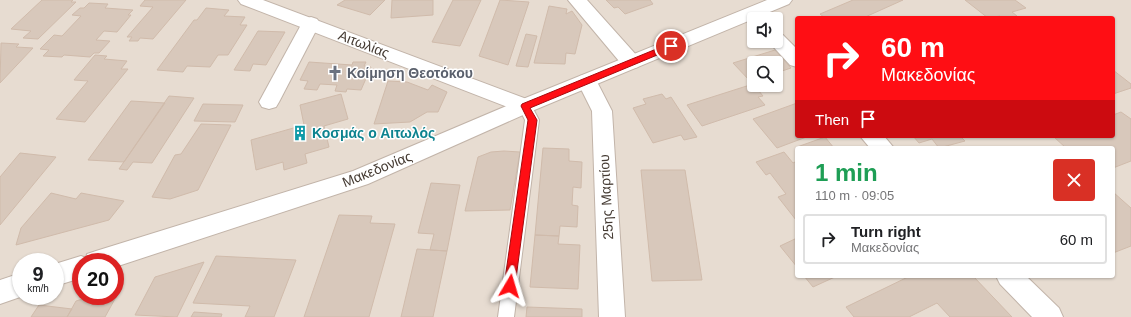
<!DOCTYPE html>
<html lang="en">
<head>
<meta charset="utf-8">
<style>
	body { margin:0; font-family:Arial,sans-serif; background:#f2f2f2; color:#202124; height:100vh; display:flex; flex-direction:column; font-size:15px; white-space:nowrap }
	* { box-sizing:border-box; margin:0 }
	p { font-size:13px; color:#757577 }
	.icon { flex:none; width:22px; height:22px; fill:none; stroke:currentColor; stroke-width:2; stroke-linecap:round; stroke-linejoin:round }
	.map { position:relative; flex:1; overflow:hidden }
	.sheet { position:absolute; left:795px; top:146px; width:320px; height:132px; display:flex; flex-direction:column; background:#fff; border-radius:4px; box-shadow:0 1px 3px #0004 }
	.sheet>* { flex:none }
	.guide { position:absolute; left:795px; top:16px; width:320px; height:122px; border-radius:4px; box-shadow:0 1px 3px #0004; background:#ff0e14; color:#fff; overflow:hidden }
	.controls { position:absolute; left:747px; top:12px; display:grid; gap:8px }
	.controls a { display:grid; place-items:center; width:36px; height:36px; border-radius:4px; background:#fff; box-shadow:0 1px 3px #0004; font-size:20px }
	.speed { position:absolute; left:12px; top:253px; display:flex; gap:8px; font-size:20px; font-weight:700; text-align:center }
	.speed>* { display:grid; place-content:center; width:52px; height:52px; border-radius:50%; background:#fff; box-shadow:0 1px 3px #0004; line-height:1 }
	.speed small { font-size:10px; font-weight:400 }
	.speed .limit { border:6px solid #d22; background:#fff; color:#111 }
	.pin { position:absolute; display:grid; place-items:center; width:34px; height:34px; color:#fff; margin:-17px; border:2px solid #fff; border-radius:50%; box-shadow:0 1px 4px #0007 }
	.me { position:absolute; width:44px; margin:-22px; rotate:7deg; stroke-linejoin:round; filter:drop-shadow(0 0 3px #0008) }
	.turn { display:flex; align-items:center; gap:14px; height:84px; padding:0 20px; font-size:18px }
	.turn .icon { width:52px; height:52px; stroke-width:2.5 }
	.turn b { display:block; font-size:28px; line-height:34px }
	.then { display:flex; align-items:center; height:38px; padding:0 20px; background:#0003; gap:8px; font-size:15px }
	.round { display:grid; place-items:center; flex:none; width:42px; height:42px; border-radius:4px; background:#f2f2f2 }
	.headline { display:flex; align-items:center; justify-content:space-between; height:68px; padding:0 20px }
	h1 { font-size:24px; font-weight:600; line-height:30px; color:#1e9e55 }
	ul { padding:0; list-style:none }
	li { display:flex; align-items:center; gap:12px; height:50px; margin:0 8px 6px; padding:0 12px; border:2px solid #e0e0e0; border-radius:4px }
	li div { flex:1 }
	li b { display:block; font-size:15px }
	li em { font-style:normal }
	.map>svg:first-child { display:block }
	.residential { fill:#e7dcd1; fill-rule:evenodd }
	.building { fill:#d8c8bb; stroke:#d0bbab }
	.lines { fill:none; stroke-linecap:round; stroke-linejoin:round }
	.service-casing { stroke:#c2b4a9; stroke-width:2 }
	.pedestrian-casing { stroke:#c2b4a9; stroke-width:2 }
	.minor-casing { stroke:#c2b4a9; stroke-width:2 }
	.tertiary-casing { stroke:#c2b4a9; stroke-width:2 }
	.service { fill:#fff; fill-rule:evenodd }
	.pedestrian { fill:#fff; fill-rule:evenodd }
	.minor { fill:#fff; fill-rule:evenodd }
	.tertiary { fill:#fff; fill-rule:evenodd }
	.route { fill:#ff0e14; stroke:#a6090d }
	.labels { text-anchor:middle; stroke-width:3; stroke-linejoin:round; paint-order:stroke }
	.street-label { font-size:14px; fill:#453b33; stroke:#fff }
	.worship-label { font-size:14px; font-weight:bold; fill:#5b616d; stroke:#fff; text-anchor:start }
	.culture-label { font-size:14px; font-weight:bold; fill:#0d838f; stroke:#fff; text-anchor:start }
</style>
</head>
<body>
<div class="map">
<svg width="1131" height="317" viewBox="0 0 1131 317">
	<rect width="100%" height="100%" fill="#f3ece3"/>
	<path class="residential" d="M0,0h1131v317h-1131zM797,18h316v118h-316zM754,19h22v22h-22zM754,63h22v22h-22zM797,148h316v128h-316zM21,262h34v34h-34zM81,262h34v34h-34z"/>
	<path class="building" d="M42,0h31l-2,2h5l-38,37 -15,-1 8,-7 -20,-2z
		M145,0h41l-33,39 -13,-1 -2,3h-9l3,-4h-5l26,-30 -13,-1z
		M345,0h40l-15,15 -33,-10z
		M392,0h41v15l-42,3z
		M453,0h28l-21,46 -28,-4z
		M500,0l29,2 -21,63 -29,-9z
		M606,0h45h-1l3,4 -28,10 -7,-7 -4,1z
		M853,0h50l-40,18h-38l-5,-4z
		M965,0h50l11,8 -14,4 5,4 -7,2h-8l-2,-2 -12,2z
		M89,3l19,1 -3,4 28,2 -5,5h3l-14,17 -13,-1 -8,9 14,1 -11,12h-5l-4,4 -26,-2 -2,2 -19,-1 6,-6 -9,-1 14,-14 8,1 19,-20 -9,-1 8,-7h4z
		M549,6l18,3 -1,5 6,-3 10,14 -7,29 -9,-1 -1,11 -31,-1z
		M206,8l23,2 -5,6 21,1 -5,8h7l-19,30h-10l-8,12 -23,-1 -4,6 -26,-2 37,-50h3z
		M258,31l27,1 -19,33 -13,-1 -3,7 -16,-1z
		M526,34l11,2 -9,31 -12,-1z
		M1,43l18,1 -3,3 17,1 -33,35z
		M775,50l16,18 -15,5v-10h-22v17l-4,1 -17,-18z
		M95,55l12,1 -3,3 23,2 -6,8h7l-43,53 -29,-3 32,-38 -14,-1z
		M309,62l43,3 1,-3h13l-2,4 7,1 -10,23 -14,-1 -1,3 -11,-1 2,-6 -17,-1 -3,6 -13,-1 4,-8 -8,-1z
		M1113,70l18,14v4l-18,6z
		M388,81l19,1 21,8 4,-5 15,7 -9,20h-11l-17,10 -36,2z
		M753,84l10,12 -5,1 7,8 -63,21 -15,-21z
		M341,94l7,25 -24,7 5,21 -24,7 2,9 -23,7 -1,-8 -27,8 -5,-30 53,-15 -4,-20z
		M662,94l4,5 5,-2 26,40 -13,3 -3,-5 -28,8 -20,-35 13,-4 -3,-5z
		M169,96l25,2 -42,65 -19,-1 -6,8 -8,-1z
		M131,101l34,2 -41,59 -36,-2z
		M797,103v33h12l-32,12 -24,-29z
		M203,104l40,1 -8,17 -41,-1z
		M1121,112l10,7v42l-18,7v-20h-47l-12,-11 59,-1v-21z
		M201,124l30,1 -33,65 -28,9 -18,-2 23,-42 6,-1z
		M913,136h47l5,5 -26,7 -7,-9 -13,4z
		M825,137l9,11 -37,-1z
		M543,148l26,1v12l13,1 -1,26 -8,-1 -1,18 6,1 -1,21 -17,-1 -1,10 -24,-1z
		M504,151l16,1 -10,58 -45,1 13,-54 13,-5z
		M784,152l9,11 4,-2v58l-1,1 -18,-23 8,-3 -16,-21 -4,2 -10,-13z
		M20,153l36,4 -56,68v-48z
		M641,170h44l17,110 -50,1z
		M431,183l29,2 -13,66 -17,-1 4,-16 -16,-1z
		M1113,192l18,16v38l-18,7z
		M51,193l25,6 5,-6 43,8 -15,19 -93,25 5,-17z
		M339,215l33,1 -2,7 25,1 -26,93h-65z
		M535,235l24,1 -1,8 22,1 -2,44 -48,-2z
		M797,238v29l-17,-21z
		M417,249l30,2 -14,66h-32z
		M216,256l80,4 -22,57h-29l5,-11 -57,-3z
		M204,262l-27,55 -42,-2 20,-38z
		M804,276h33l-24,11z
		M910,276h63l39,41h-62l-13,-14 -28,14h-55l-8,-10z
		M121,288l-16,29h-38l9,-16 17,-5h22v-6z
		M39,305l33,4 -5,8h-36z
		M527,307l55,2v8h-56z
		M194,312l28,2 -1,3h-30z"/>
	<g class="lines">
		<defs>
			<path id="service" d="M525,101l5,2 9,17 -25,197h-16l27,-197 -7,-14 2,-3z"/>
			<path id="pedestrian" d="M311,17l6,2 3,4 -41,79 -3,5 -7,2 -7,-2 -3,-5 43,-79 3,-4z"/>
			<path id="minor" d="M238,0h25l269,101 3,5 -3,5 -7,2 -7,-2 -277,-107z
				M568,0h19l51,57 3,5 -3,5 -7,2 -7,-2z
				M776,33l7,2 14,14v18l-7,-2 -22,-24h8z
				M587,74l7,2 18,35 13,206h-26l-7,-206 -15,-30 3,-5z
				M860,136h24l10,12h-24z
				M996,276h30l33,32 4,9h-31l-32,-33z"/>
			<path id="tertiary" d="M767,0h25l-3,4 -257,107 -164,73 -253,83v-5h-34v16l-26,8v-22l26,-8 5,2 1,-4 9,-3 257,-80 165,-70z
				M21,273v23h2l-23,8v-24z"/>
		</defs>
		<use href="#service" class="service-casing"/>
		<use href="#pedestrian" class="pedestrian-casing"/>
		<use href="#minor" class="minor-casing"/>
		<use href="#tertiary" class="tertiary-casing"/>
		<use href="#service" class="service"/>
		<use href="#pedestrian" class="pedestrian"/>
		<use href="#minor" class="minor"/>
		<use href="#tertiary" class="tertiary"/>
	</g>
	<path class="route" d="M671,43l4,3 -1,2 -144,60 7,12 -22,166 -2,3 -3,2 -4,-2 -2,-3 24,-166 -7,-14 1,-2z"/>
	<defs>
		<symbol id="church-bare" viewBox="-9 -9 18 18"><path d="M-1.2-6h2.4v3.5h3.3v2.4h-3.3V6h-2.4V-.1h-3.3v-2.4h3.3Z" fill="#6b7280" stroke="#fff" stroke-width="2.5" paint-order="stroke"/></symbol>
		<symbol id="building-bare" viewBox="-9 -9 18 18"><path d="M-4-6H4V6H1V3H-1V6H-4ZM-2.5-4.3h1.7v1.8h-1.7ZM.8-4.3h1.7v1.8H.8ZM-2.5-1h1.7V.8h-1.7ZM.8-1h1.7V.8H.8Z" fill="#0f9aa8" stroke="#fff" stroke-width="2.5" paint-order="stroke"/></symbol>
	</defs>
	<g fill-rule="evenodd">
		<use href="#church-bare" x="324" y="62" width="22" height="22"/>
		<use href="#building-bare" x="289" y="122" width="22" height="22"/>
	</g>
	<g class="labels">
		<g class="street-label">
			<text transform="translate(364 44) rotate(21)" y="5">Αιτωλίας</text>
			<text transform="translate(377 169) rotate(-22)" y="5">Μακεδονίας</text>
			<text transform="translate(606 197) rotate(-93)" y="5">25ης Μαρτίου</text>
		</g>
		<g class="worship-label">
			<text x="347" y="78">Κοίμηση Θεοτόκου</text>
		</g>
		<g class="culture-label">
			<text x="312" y="138">Κοσμάς ο Αιτωλός</text>
		</g>
	</g>
</svg>
<div class="controls">
<a><svg class="icon" aria-label="sound" viewBox="0 0 24 24"><path d="M4 9h4l5-4v14l-5-4H4zM17 9q2 3 0 6"/></svg></a>
<a><svg class="icon" aria-label="search" viewBox="0 0 24 24"><circle cx="10" cy="10" r="6"/><path d="M15 15l6 6"/></svg></a>
</div>
<div class="speed"><div>9<small>km/h</small></div><div class="limit">20</div></div>
<div class="pin" style="left:671px;top:46px;background:#d93025"><svg class="icon" aria-label="arrive" viewBox="0 0 24 24"><path d="M6 21V4h12l-3 4 3 4H6"/></svg></div>
<svg class="me" style="left:510px;top:286px" viewBox="-20 -20 40 40"><path d="M0-17L14 15 0 8-14 15z" fill="#ff0e14" stroke="#fff" stroke-width="4"/></svg>
<div class="guide">
<div class="turn"><svg class="icon" aria-label="right" viewBox="0 0 24 24"><path d="M7 20v-9h11M14 6l5 5-5 5"/></svg><div><b>60 m</b>Μακεδονίας</div></div>
<div class="then">Then<svg class="icon" aria-label="arrive" viewBox="0 0 24 24"><path d="M6 21V4h12l-3 4 3 4H6"/></svg></div>
</div>
<section class="sheet">
<div class="headline"><div><h1>1 min</h1><p>110 m · 09:05</p></div><a class="round" style="background:#d93025;color:#fff"><svg class="icon" aria-label="close" viewBox="0 0 24 24"><path d="M6 6l12 12M18 6L6 18"/></svg></a></div>
<ul>
<li><svg class="icon" aria-label="right" viewBox="0 0 24 24"><path d="M7 20v-9h11M14 6l5 5-5 5"/></svg><div><b>Turn right</b><p>Μακεδονίας</p></div><em>60 m</em></li>
</ul>
</section>
</div>
</body>
</html>
